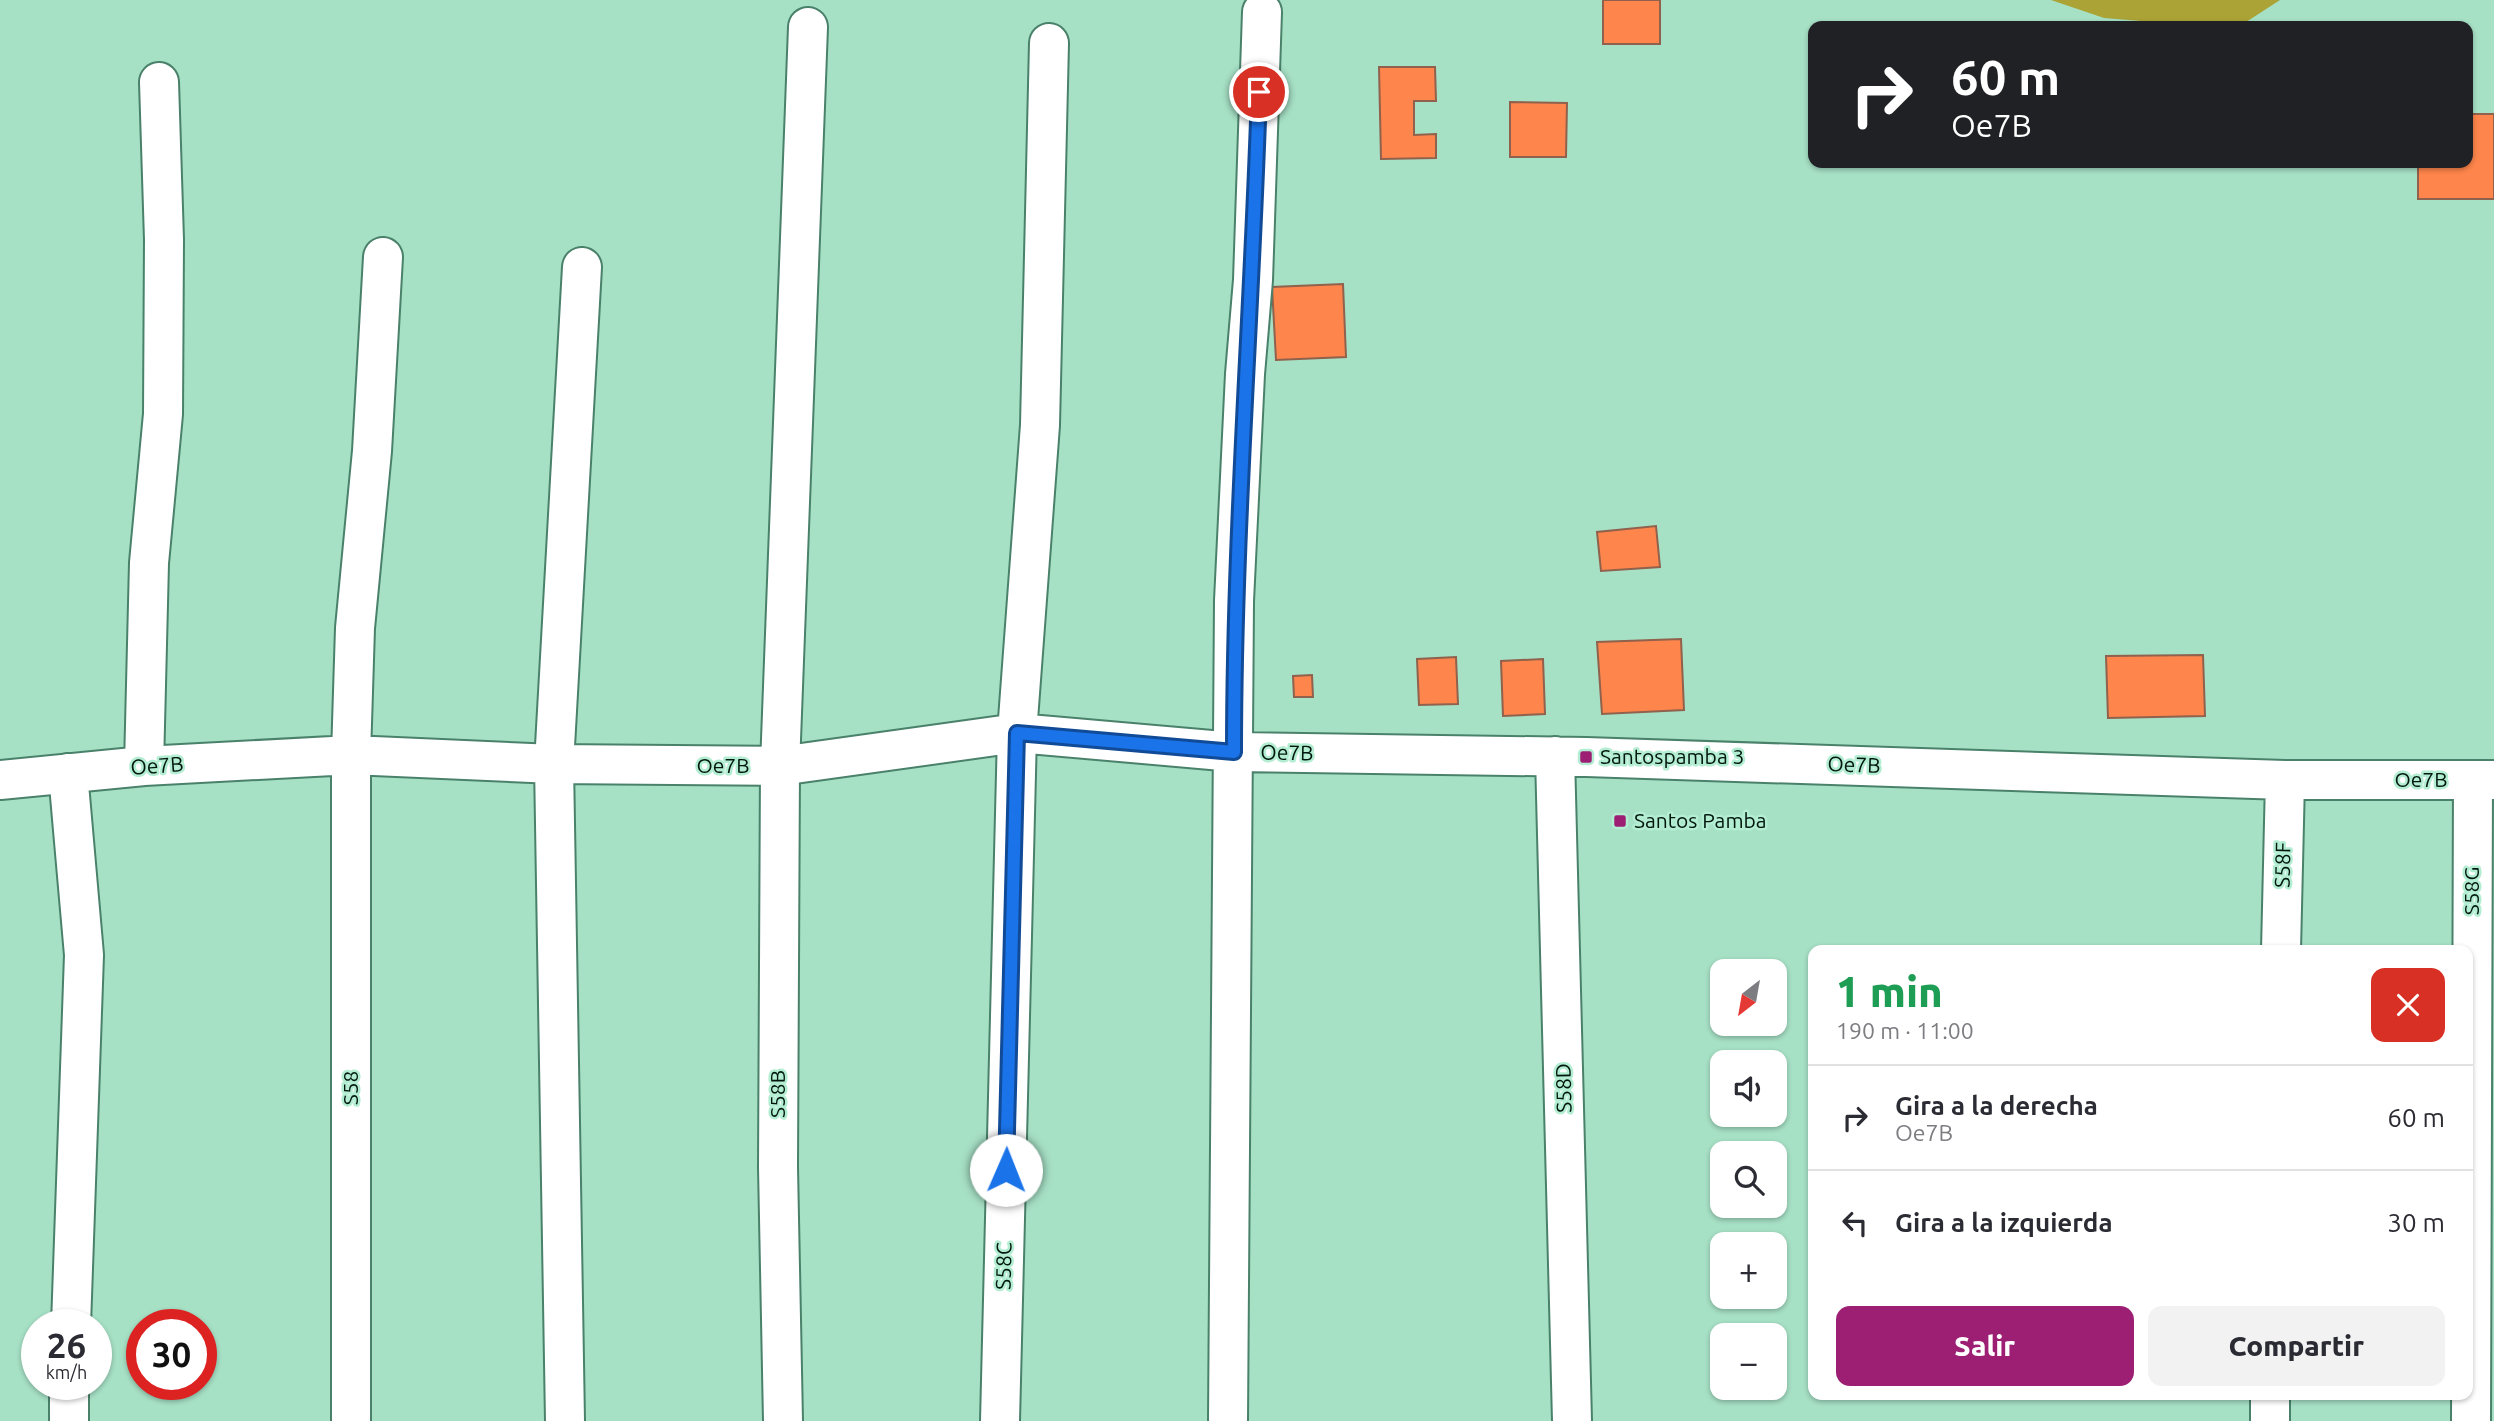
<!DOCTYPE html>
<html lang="es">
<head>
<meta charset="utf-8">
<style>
	body { margin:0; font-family:Ubuntu,sans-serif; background:#f2f2f3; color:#2b2b33; height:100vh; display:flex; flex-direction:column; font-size:26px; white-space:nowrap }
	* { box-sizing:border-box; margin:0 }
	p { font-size:23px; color:#7c7c81 }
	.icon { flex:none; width:38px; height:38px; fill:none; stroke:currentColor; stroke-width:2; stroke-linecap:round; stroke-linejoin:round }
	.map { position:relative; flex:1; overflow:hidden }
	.side { position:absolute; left:1808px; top:945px; width:665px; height:455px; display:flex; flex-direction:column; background:#fff; border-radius:14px; box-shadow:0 2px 5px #0004 }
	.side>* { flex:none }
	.hud { position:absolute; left:1808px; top:21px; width:665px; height:147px; border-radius:14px; box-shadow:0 2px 5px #0004; background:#202124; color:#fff; overflow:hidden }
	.needle { width:46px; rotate:211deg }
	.tools { position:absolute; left:1710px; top:959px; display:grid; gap:14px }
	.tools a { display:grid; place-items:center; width:77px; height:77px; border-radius:14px; background:#fff; box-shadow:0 2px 5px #0004; font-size:35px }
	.speed { position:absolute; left:21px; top:1309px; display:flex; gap:14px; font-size:35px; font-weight:700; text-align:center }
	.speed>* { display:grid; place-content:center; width:91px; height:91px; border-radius:50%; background:#fff; box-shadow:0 2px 5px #0004; line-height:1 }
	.speed small { font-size:18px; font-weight:400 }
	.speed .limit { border:10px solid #d22; background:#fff; color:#111 }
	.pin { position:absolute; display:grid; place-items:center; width:60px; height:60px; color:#fff; margin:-30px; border:4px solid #fff; border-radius:50%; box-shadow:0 2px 7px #0007 }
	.me { position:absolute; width:77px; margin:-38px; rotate:1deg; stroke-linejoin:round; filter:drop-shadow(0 0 5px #0008) }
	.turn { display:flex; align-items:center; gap:24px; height:147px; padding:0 28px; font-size:32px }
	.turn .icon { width:91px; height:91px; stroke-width:2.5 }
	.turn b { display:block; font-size:49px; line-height:60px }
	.round { display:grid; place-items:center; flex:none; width:74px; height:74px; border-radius:14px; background:#f2f2f3 }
	.head { display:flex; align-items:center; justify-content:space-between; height:119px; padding:0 28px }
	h1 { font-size:42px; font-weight:800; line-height:52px; color:#1e9e55 }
	.cta { display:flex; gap:14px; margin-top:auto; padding:14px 28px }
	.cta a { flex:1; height:80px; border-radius:14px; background:#9d1f74; color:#fff; font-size:28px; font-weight:800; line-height:80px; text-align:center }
	.cta a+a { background:#f2f2f3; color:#2b2b33 }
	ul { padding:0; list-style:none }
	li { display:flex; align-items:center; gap:21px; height:105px; padding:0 28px; border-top:2px solid #e1e1e2 }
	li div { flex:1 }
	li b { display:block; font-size:26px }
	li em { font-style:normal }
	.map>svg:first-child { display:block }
	.green { fill:#aba336 }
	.building { fill:#fe854b; stroke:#90614c; stroke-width:2 }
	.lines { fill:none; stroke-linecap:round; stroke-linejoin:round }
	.minor-casing { stroke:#4a816a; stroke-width:42 }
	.minor { stroke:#fff; stroke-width:38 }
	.route-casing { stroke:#114b97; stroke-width:18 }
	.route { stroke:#1a73e8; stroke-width:12 }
	.poi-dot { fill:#9d1f74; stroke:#b3edd2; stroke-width:2.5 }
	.labels { text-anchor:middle; stroke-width:5; stroke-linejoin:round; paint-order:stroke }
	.street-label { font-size:21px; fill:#01160d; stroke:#b3edd2 }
	.poi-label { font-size:21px; fill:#01160d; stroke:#b3edd2; text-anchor:start }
</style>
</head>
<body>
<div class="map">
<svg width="2494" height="1421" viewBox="0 0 2494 1421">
	<rect width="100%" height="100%" fill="#a6e0c5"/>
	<path class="green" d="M2051,0h229l-40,26h-37l-99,-8z"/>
	<path class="building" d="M1603,0h57v44h-57z
		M1379,67h56l1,34h-22v34l22,-1v24l-55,1z
		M1510,102l57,1 -1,54h-56z
		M2468,114h26v85h-76v-36h50z
		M1343,284l3,73 -70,3 -4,-73z
		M1656,526l4,41 -59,4 -4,-39z
		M1681,639l3,71 -82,4 -5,-72z
		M2203,655l2,61 -97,2 -2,-62z
		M1456,657l2,47 -39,1 -2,-46z
		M1543,659l2,55 -42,2 -2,-55z
		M1312,675l1,22h-19l-1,-21z"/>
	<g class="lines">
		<defs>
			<path id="minor" d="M1555,756l17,665
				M144,766l5,-203 14,-149 1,-174 -5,-158
				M68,773l16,182 -13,370
				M0,780l144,-14 207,-11 203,9 226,2 237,-33 217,19 352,5 699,23h209
				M2281,950l4,-170
				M69,1421v-37
				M351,1421v-666l4,-127 17,-177 11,-194
				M565,1421l-11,-657 28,-497
				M783,1421l-5,-254 2,-401 28,-739
				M1000,1421l17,-688 23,-308 9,-382
				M1228,1421l6,-820 11,-227 8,-94 9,-268
				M2270,1421v-26
				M2471,1421l2,-641"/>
		</defs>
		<use href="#minor" class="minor-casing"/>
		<use href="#minor" class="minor"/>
	</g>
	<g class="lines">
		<defs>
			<path id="route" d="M1006,1170l11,-437 217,19c0,-220 18,-439 25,-660"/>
		</defs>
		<use href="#route" class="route-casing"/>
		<use href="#route" class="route"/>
	</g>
	<g class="poi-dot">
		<rect x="1579" y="750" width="14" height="14" rx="3.5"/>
		<rect x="1613" y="814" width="14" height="14" rx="3.5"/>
	</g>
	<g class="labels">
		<g class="street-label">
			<text transform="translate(1287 753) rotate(1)" y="7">Oe7B</text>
			<text transform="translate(1854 765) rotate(2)" y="7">Oe7B</text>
			<text transform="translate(157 766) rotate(-4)" y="7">Oe7B</text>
			<text x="723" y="773">Oe7B</text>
			<text x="2421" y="787">Oe7B</text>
			<text transform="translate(2283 865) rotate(-89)" y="7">S58F</text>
			<text transform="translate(2472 891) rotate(-90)" y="7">S58G</text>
			<text transform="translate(351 1088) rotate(-90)" y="7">S58</text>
			<text transform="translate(1564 1088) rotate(-91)" y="7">S58D</text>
			<text transform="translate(778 1094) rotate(-90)" y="7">S58B</text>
			<text transform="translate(1004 1266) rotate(-89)" y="7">S58C</text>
		</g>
		<g class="poi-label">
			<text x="1600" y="764">Santospamba 3</text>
			<text x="1634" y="828">Santos Pamba</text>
		</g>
	</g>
</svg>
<div class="tools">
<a><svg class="needle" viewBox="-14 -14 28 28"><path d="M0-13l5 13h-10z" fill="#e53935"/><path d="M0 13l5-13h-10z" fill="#7c7c81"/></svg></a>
<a><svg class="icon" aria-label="sound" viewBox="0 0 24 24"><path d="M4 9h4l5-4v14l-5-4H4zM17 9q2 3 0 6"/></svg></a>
<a><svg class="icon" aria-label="search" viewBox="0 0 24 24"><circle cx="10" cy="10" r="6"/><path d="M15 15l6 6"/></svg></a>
<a>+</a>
<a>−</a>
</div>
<div class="speed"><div>26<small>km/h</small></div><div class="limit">30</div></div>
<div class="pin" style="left:1259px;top:92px;background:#d93025"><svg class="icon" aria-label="arrive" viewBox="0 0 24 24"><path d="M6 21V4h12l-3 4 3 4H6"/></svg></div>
<svg class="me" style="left:1006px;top:1170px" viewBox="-20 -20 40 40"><circle r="19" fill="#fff"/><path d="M0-13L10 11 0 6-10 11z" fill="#1a73e8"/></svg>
<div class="hud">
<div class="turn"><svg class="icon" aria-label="right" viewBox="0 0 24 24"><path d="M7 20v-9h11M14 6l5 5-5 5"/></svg><div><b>60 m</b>Oe7B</div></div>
</div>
<section class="side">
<div class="head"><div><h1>1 min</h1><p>190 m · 11:00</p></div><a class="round" style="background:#d93025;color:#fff"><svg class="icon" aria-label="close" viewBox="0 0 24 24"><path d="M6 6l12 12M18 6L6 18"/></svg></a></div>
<ul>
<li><svg class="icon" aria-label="right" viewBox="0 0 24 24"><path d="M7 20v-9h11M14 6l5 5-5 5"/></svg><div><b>Gira a la derecha</b><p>Oe7B</p></div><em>60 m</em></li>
<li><svg class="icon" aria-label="left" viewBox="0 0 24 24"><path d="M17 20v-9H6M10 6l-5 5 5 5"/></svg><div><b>Gira a la izquierda</b></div><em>30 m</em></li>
</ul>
<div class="cta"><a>Salir</a><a>Compartir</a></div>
</section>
</div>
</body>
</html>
